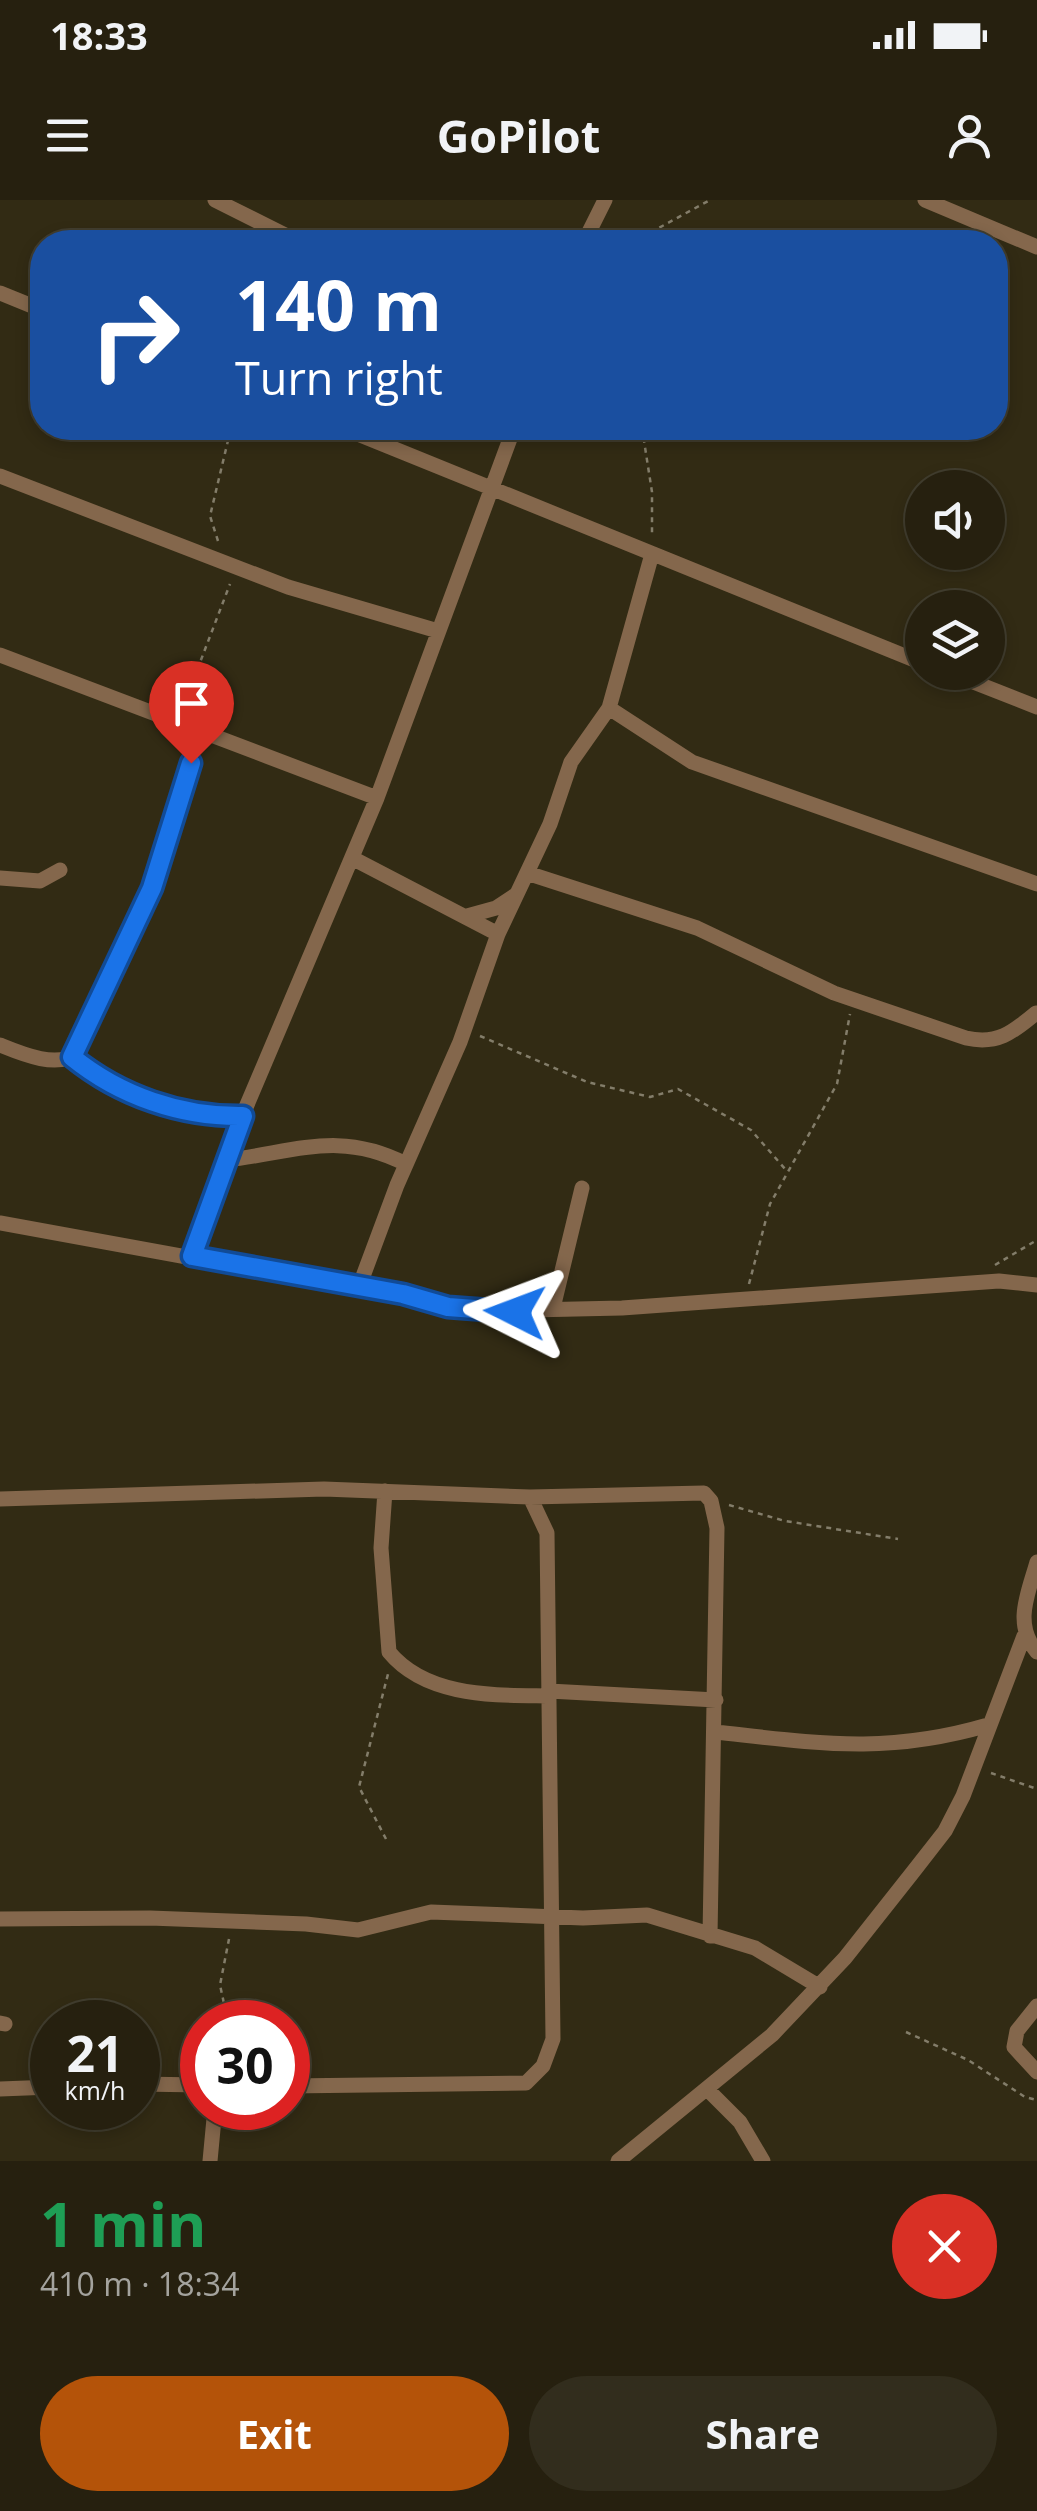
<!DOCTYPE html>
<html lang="en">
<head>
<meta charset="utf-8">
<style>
	body { margin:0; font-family:"Open Sans",sans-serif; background:#322d1d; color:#f1f3f6; height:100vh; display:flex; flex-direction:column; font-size:38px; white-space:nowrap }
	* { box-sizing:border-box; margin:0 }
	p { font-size:32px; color:#a4a39e }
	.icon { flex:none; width:55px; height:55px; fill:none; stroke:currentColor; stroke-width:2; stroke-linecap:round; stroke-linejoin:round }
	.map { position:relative; height:1961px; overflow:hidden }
	.panel { display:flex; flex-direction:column; background:#26200f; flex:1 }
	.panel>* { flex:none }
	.hud { position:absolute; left:30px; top:30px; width:978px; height:210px; border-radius:40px; box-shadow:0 5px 15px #0003,0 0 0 2px #423e2f; background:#1a4fa0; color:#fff; overflow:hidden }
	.buttons { position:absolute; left:905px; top:270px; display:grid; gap:20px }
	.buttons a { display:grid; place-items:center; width:100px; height:100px; border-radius:50%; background:#26200f; box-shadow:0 5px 15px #0003,0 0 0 2px #423e2f; font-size:50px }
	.speed { position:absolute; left:30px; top:1800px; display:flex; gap:20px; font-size:50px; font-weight:700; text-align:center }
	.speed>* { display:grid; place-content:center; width:130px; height:130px; border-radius:50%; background:#26200f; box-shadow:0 5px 15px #0003,0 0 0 2px #423e2f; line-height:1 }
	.speed small { font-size:25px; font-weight:400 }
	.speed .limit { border:15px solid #d22; background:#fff; color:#111 }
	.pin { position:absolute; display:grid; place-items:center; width:85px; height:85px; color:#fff; margin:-102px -42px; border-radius:50% 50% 50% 0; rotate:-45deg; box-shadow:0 0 10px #0007 }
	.pin .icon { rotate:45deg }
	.me { position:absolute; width:110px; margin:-55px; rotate:273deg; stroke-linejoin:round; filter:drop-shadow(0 0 8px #0008) }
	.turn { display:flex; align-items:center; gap:35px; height:210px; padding:0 40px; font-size:45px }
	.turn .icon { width:130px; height:130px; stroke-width:2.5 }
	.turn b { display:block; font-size:70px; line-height:85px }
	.round { display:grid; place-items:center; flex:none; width:105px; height:105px; border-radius:52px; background:#322d1d }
	.overview { display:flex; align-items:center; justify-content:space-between; height:170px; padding:0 40px }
	h1 { font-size:60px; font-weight:700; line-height:75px; color:#1e9e55 }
	.button { display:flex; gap:20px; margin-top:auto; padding:20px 40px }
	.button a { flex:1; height:115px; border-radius:60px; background:#b45309; color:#fff; font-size:40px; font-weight:700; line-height:115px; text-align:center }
	.button a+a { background:#322d1d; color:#f1f3f6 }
	.status { display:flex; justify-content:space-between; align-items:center; height:70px; padding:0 50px; background:#26200f; direction:ltr }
	.status svg { height:28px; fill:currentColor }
	header { display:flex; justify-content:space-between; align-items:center; height:130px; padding:0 40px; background:#26200f; font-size:45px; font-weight:700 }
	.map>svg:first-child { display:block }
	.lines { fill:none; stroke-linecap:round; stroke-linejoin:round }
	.path { stroke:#837d6a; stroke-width:2.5; stroke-dasharray:5 5; stroke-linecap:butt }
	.minor { stroke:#84674c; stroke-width:15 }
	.route-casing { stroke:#114b97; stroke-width:25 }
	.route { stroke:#1a73e8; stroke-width:18 }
</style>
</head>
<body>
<div class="status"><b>18:33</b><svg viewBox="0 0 49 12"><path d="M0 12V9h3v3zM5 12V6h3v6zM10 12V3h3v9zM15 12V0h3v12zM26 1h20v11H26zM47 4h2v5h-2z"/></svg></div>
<header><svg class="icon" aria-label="menu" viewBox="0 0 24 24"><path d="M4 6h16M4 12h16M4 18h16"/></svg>GoPilot<svg class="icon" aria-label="person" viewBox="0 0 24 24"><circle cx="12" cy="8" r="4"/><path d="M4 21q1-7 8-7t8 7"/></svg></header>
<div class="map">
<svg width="1037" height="1961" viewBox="0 0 1037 1961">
	<rect width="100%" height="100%" fill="#322b14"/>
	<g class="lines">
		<path class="path" d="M633,42l77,-42
			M642,228l10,64v43
			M218,341l-8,-25 21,-88
			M183,507l47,-123
			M480,836l107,46 63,15 28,-8 73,41 35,40
			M995,1065l42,-25
			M749,1084l21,-80 67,-120 13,-70
			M729,1305l56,16 113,18
			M991,1573l46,16
			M386,1639l-27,-52 29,-113
			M228,1822l-8,-37 9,-46
			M906,1832l62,28 57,37 12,3"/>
		<path class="minor" d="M215,0l84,42
			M925,0l112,47
			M584,42l21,-42
			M0,93l42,17
			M343,228l579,235
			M0,276l288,111 150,44
			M0,455l377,143
			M948,472l89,35
			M609,508l83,54 345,122
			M352,658l146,76
			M527,673l170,55 137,65 132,45c31,7 46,-5 70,-25
			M0,678l40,3 20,-11
			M467,716l29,-8 21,-14
			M0,845c22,9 57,24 78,8 49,-103 101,-210 118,-323
			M72,857c48,39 109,60 171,58
			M227,960c69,-8 113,-30 179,4
			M0,1023l482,88 140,-3 377,-27 38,4
			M192,1056l52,-144 133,-314 137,-370
			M359,1087l38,-102 63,-143 38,-108 52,-110 21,-62 38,-54 43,-154
			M553,1108l29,-120
			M385,1291l-4,57 8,104c38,46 107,43 160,44
			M0,1299l324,-10 206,8 174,-4 7,8 6,27 -7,408
			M1037,1362c-9,32 -24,62 0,90
			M549,1491l167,9
			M715,1532c102,11 171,23 273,-7
			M0,1719l150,-1 156,6 52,6 73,-18 152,6 64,-3 108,33 65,39
			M1037,1806l-20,25 -3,16 23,25
			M0,1823l5,1
			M138,1884l64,1
			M288,1886l238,-3 17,-17 10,-27 -6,-506 -17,-36
			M0,1889l52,-2
			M707,1889l33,33 23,39
			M210,1961l5,-53
			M618,1961l154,-126 73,-77 68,-86 32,-41 18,-35 61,-160"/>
	</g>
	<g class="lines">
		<defs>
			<path id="route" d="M191,563l-39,125 -80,169c48,39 109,60 171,59l-51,140 211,38 45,13 67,5"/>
		</defs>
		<use href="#route" class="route-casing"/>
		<use href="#route" class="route"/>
	</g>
</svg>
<div class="buttons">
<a><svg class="icon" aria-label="sound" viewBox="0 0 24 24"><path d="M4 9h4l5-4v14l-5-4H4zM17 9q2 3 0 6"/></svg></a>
<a><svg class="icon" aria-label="layers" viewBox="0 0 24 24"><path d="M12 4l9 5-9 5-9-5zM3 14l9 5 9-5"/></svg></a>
</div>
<div class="speed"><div>21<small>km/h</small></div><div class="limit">30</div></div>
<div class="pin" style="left:191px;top:563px;background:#d93025"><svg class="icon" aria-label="arrive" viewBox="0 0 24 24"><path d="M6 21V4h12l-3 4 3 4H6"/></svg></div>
<svg class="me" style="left:515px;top:1112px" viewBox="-20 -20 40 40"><path d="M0-17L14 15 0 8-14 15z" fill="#1a73e8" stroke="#fff" stroke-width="4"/></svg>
<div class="hud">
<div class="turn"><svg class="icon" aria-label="right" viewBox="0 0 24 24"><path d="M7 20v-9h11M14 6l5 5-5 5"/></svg><div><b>140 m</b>Turn right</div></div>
</div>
</div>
<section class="panel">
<div class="overview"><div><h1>1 min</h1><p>410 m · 18:34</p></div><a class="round" style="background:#d93025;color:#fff"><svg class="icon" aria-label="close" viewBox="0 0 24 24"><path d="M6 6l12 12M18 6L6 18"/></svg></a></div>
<div class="button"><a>Exit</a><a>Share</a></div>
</section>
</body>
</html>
